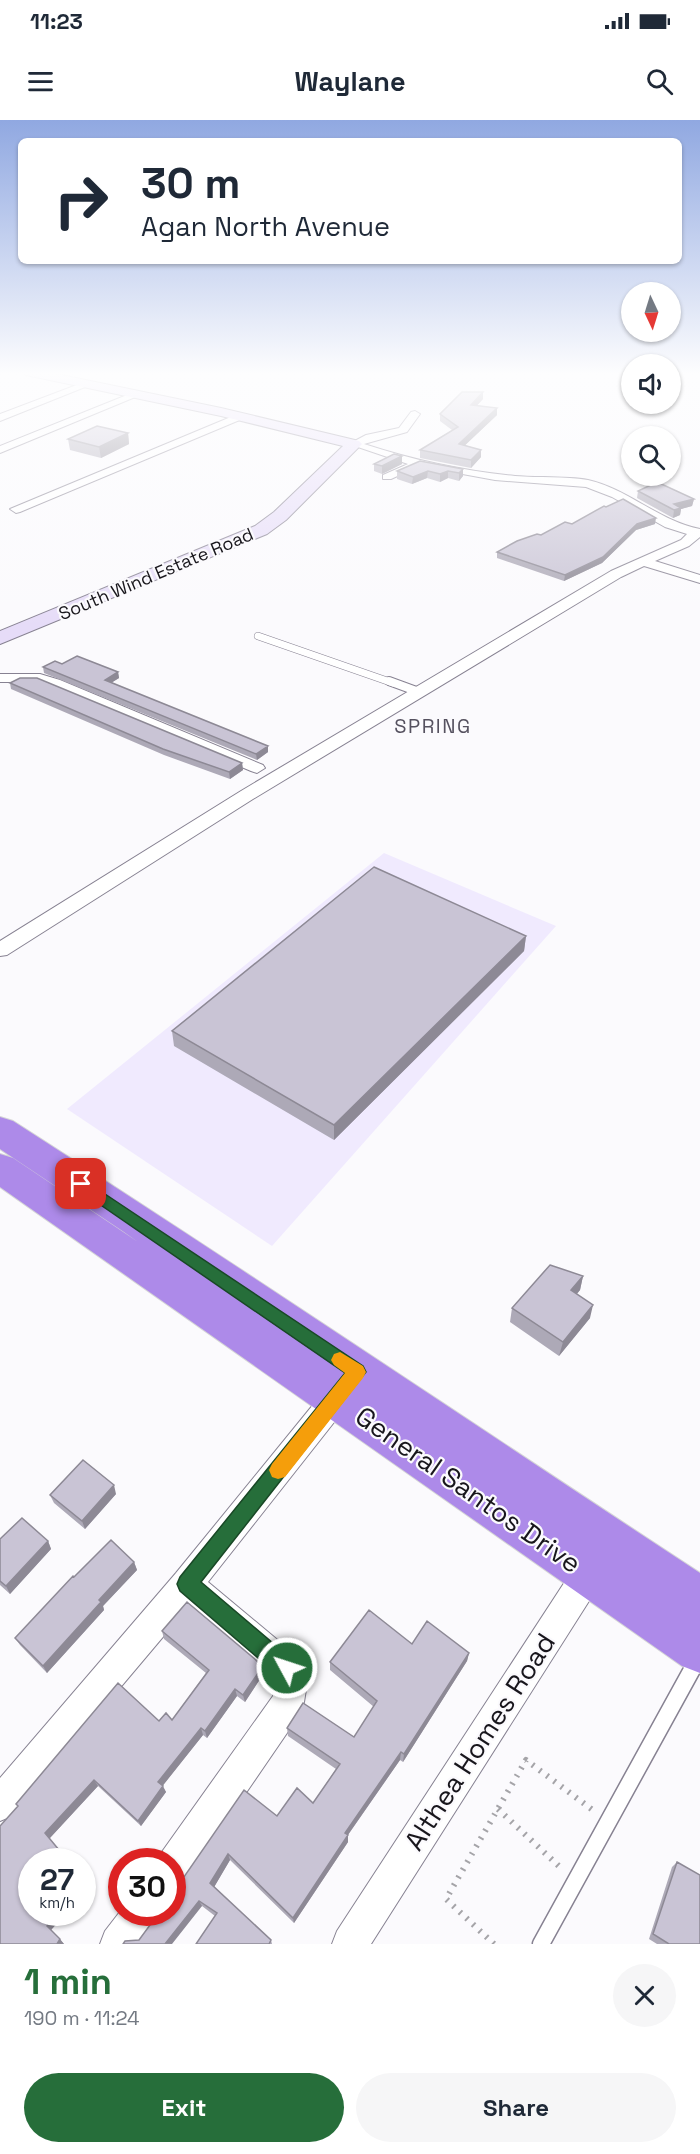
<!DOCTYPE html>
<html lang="en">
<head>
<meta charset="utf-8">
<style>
	body { margin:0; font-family:"Space Grotesk",sans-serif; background:#f6f6f7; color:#1f2937; height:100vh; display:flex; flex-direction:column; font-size:22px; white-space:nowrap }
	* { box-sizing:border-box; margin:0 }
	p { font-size:20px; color:#747a83 }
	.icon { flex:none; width:33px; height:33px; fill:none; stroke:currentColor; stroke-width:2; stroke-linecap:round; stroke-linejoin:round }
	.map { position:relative; height:1824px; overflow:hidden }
	.sheet { display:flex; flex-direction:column; background:#fff; flex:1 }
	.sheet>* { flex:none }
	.hud { position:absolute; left:18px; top:18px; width:664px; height:126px; border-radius:9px; box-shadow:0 2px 4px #0004; background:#fff; color:#1f2937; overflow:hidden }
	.needle { width:39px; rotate:176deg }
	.buttons { position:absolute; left:621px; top:162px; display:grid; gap:12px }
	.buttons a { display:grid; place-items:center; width:60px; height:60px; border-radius:50%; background:#fff; box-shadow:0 2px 4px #0004; font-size:30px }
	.speed { position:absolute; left:18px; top:1728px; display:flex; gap:12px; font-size:30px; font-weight:700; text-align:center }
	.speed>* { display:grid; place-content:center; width:78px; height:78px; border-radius:50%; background:#fff; box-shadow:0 2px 4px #0004; line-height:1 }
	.speed small { font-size:15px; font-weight:400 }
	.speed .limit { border:9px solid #d22; background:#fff; color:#111 }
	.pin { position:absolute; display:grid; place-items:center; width:51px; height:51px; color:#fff; margin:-26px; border-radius:12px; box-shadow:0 3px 9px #0006 }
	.me { position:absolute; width:66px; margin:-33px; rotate:310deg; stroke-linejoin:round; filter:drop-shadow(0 0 4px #0008) }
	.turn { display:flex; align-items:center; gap:21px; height:126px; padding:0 24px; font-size:27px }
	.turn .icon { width:78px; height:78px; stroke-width:2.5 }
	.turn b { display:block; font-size:42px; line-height:51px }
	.round { display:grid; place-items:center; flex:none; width:63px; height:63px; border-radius:32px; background:#f6f6f7 }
	.summary { display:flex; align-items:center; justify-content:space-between; height:102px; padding:0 24px }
	h1 { font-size:36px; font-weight:800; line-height:45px; color:#266e3a }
	.cta { display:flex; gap:12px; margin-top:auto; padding:12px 24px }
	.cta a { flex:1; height:69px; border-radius:36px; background:#266e3a; color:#fff; font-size:24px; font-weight:800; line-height:69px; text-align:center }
	.cta a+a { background:#f6f6f7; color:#1f2937 }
	.status { display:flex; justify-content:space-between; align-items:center; height:42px; padding:0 30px; background:#fff; direction:ltr }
	.status svg { height:16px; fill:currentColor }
	header { display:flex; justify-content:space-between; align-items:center; height:78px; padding:0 24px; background:#fff; font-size:27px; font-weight:800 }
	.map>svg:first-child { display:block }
	.built { fill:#f0eafe }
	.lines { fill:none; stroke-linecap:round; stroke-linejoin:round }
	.lane-far2-casing { stroke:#878292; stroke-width:8 }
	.lane-far1-casing { stroke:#878292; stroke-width:10 }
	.lane-casing { stroke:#878292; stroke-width:19 }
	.street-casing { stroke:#878292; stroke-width:2 }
	.secondary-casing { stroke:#878292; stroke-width:2 }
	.highway-casing { stroke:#d5d5d6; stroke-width:2 }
	.path { stroke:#a5a4a8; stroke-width:6; stroke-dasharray:2 7; stroke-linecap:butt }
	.lane-far2 { stroke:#fff; stroke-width:7 }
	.lane-far1 { stroke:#fff; stroke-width:8 }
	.lane { stroke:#fff; stroke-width:16 }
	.street { fill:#fff; fill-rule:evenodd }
	.secondary { fill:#e6dcf8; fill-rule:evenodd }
	.highway { fill:#ad8ae9; fill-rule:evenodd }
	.wall { fill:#ada9b7 }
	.shaded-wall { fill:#8d8995 }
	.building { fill:#c9c4d5; stroke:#8d8995; stroke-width:1.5 }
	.route { fill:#266e3a; stroke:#194826; stroke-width:1.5 }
	.slow { fill:#f59e0b }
	.labels { text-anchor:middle; stroke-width:4.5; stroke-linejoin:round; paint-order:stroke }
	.far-street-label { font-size:18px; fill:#18161c; stroke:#fbfafd }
	.far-neighbourhood-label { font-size:20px; letter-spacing:1.5px; fill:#55515f; stroke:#fbfafd }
	.near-street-label { font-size:27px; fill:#18161c; stroke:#fbfafd }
</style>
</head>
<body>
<div class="status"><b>11:23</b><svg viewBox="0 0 49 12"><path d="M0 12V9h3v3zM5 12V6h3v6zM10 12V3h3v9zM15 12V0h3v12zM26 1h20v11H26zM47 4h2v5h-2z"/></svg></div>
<header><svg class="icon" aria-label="menu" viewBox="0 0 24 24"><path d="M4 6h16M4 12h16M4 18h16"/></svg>Waylane<svg class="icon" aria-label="search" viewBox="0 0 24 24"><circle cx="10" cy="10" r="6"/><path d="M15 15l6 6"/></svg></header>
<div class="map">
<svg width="700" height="1824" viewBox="0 0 700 1824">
	<rect width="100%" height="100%" fill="#fbfafd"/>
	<path class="built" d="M384,733l172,73 -284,320 -205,-137z"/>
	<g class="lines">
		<defs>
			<path id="lane-far2" d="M258,516l135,47"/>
			<path id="lane-far1" d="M389,561l30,11"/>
			<path id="lane" d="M541,1824l159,-289"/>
			<path id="street" d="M82,263l8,2 -90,36v-7z
				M132,273l8,2 -140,58v-7z
				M415,291l5,3 -13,18 -43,12c49,16 99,27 151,32 24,2 49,0 73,4 40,9 71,41 112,49v8l-11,9 -34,15 45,14v8l-56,-17 -23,11 -368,222 -246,156 -7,1v-15l241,-150 370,-220 70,-31 6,-6 -22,-7 -53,-30 -26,-10 -91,-7 -76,-14 -28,13h-8v-4l25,-11 -59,-20 17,-9 33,-7 12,-16z
				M238,294l5,3 -1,2 -222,93 -4,1 -6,-4z
				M0,554h40l20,6 203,85 2,3 -8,5 -6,-2 -201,-85 -11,-4h-39z
				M340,1260l10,4 4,9 -4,9 -142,180 90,75 10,20 -4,25 -4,12 -115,168 -13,5v-25h-15l2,-6 114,-160 2,-17 -86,-73 -177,210 -12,5v-43l176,-205 154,-189z
				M592,1433l11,4 4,11 -4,11 -232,365h-39l5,-13 244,-374z
				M122,1789v3h38l-5,13 -14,19h-41l5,-13z"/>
			<path id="secondary" d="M24,252h23l174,36 138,33 3,3 -76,76 -19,14 -267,110v-13l255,-105 19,-14 69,-66 -122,-30 -195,-41z"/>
			<path id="highway" d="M0,997l13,4c231,148 458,302 687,452v100l-18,-7 -682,-479v-33l13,4 125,84 -14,-10 -124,-83z"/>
		</defs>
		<use href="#lane-far2" class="lane-far2-casing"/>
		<use href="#lane-far1" class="lane-far1-casing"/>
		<use href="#lane" class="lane-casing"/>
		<use href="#street" class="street-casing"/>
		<use href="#secondary" class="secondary-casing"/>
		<use href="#highway" class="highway-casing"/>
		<path class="path" d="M498,1689l65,61
			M494,1824l-48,-45 80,-139 68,51"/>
		<use href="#lane-far2" class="lane-far2"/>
		<use href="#lane-far1" class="lane-far1"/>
		<use href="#lane" class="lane"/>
		<use href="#street" class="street"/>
		<use href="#secondary" class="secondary"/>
		<use href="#highway" class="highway"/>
	</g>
	<path class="wall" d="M483,279l-6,6 20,3v7l-32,30 16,5v7l-10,11 -51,-10v-8l32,-20 -12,-9v-7z
		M128,313l1,11 -28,14 -31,-8 -2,-11z
		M402,336v8l-20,10 -8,-3v-7z
		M463,349v7l-4,5 -11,-3 -8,4 -13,-4 -15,6 -15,-5v-8z
		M638,371l56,8 -2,7 -11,3 -1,6 -7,3 -36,-20z
		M606,387l49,17 -19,6 -34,33 -38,18 -67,-23v-6l75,-28z
		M62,544l56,8 1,6 -8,5 157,69 -11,8 -213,-87 -1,-6z
		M10,563l232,80 1,7 -13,9 -66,-24 -153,-66z
		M526,816l-2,15 -190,189 -160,-94 -2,-15z
		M583,1156l-3,14 -3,4 13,24 -31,38 -49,-34 2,-14z
		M116,1374l-31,35 -31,-26 -4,-8z
		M0,1419l48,2 3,8 -41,45 -10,-9z
		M134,1442l3,8 -34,36 1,4 -57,63 -27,-28 -5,-7 59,-61z
		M162,1511l102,42 -19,29 -8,-6 -30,42 -4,-3 -41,51 4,6 -25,34 -43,-40 -49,53 -17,73h35l-16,18 13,14h-64v-118l159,-105 13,-1 34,-47 -42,-34z
		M412,1524l57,9 -2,8 -64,101 -3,-2 -52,75v7l-54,81 -64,-63 -16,27 57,53 1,4h-76l19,-28 -13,-10 -63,34 45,-63 93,-61 36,-13 23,-34 -48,-33 -1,-8 67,9 20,-30 -44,-37v-8z
		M677,1742l23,82h-43l-8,-5 23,-72z"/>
	<path class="shaded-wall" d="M483,272v7l-12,13v-7z
		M497,288v7l-38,36v-7z
		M128,313l1,11 -28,14 -2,-11z
		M481,330v7l-10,11v-8z
		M402,336v8l-20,10v-8z
		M463,349v7l-4,5v-8z
		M428,351l-1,7 -15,6 1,-7z
		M448,351v7l-8,4v-8z
		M694,379l-2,7 -11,3 -1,6 -7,3 1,-8v-6z
		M656,398l-1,6 -19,6 -34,33 -38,18 1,-6 72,-51z
		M118,552l1,6 -13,8 -1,-6z
		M268,626v6l-11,8 -1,-6z
		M242,643l1,7 -13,9 -1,-7z
		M526,816l-2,15 -190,189v-15z
		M583,1156l-3,14 -12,14 3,-14z
		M593,1185l-3,13 -31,38 4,-14z
		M114,1365l2,9 -31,35 -3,-8z
		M48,1421l3,8 -41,45 -4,-8z
		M134,1442l3,8 -34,36 1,4 -57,63 -4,-7 56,-66z
		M469,1533l-2,8 -64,101 1,-8z
		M263,1546l1,7 -19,29 -2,-7z
		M235,1569l2,7 -30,42 -2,-7z
		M201,1608l2,7 -42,53 -3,-6z
		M401,1632l-1,8 -55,79v-6z
		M94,1660l4,6 -49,53 -4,-6z
		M163,1666l3,6 -25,34 -3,-5z
		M348,1715v7l-54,81 -1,-5z
		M228,1734l2,6 -17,29 -3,-6z
		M86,1761l3,5 -7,8v-10z
		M199,1781l3,5 -30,38h-7z
		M59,1792h8l-16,18 -4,-4z
		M60,1819l4,5h-7z"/>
	<path class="building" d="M462,272h21l-12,13 26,3 -38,36 22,6 -10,10 -51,-10 38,-23 -18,-13z
		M97,306l31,7 -29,14 -31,-8z
		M394,334l8,2 -20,10 -8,-2z
		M420,341l43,8 -4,4 -11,-2 -8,3 -12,-3 -15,6 -16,-6z
		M657,362l37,17 -20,5 7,4 -7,2 -36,-19z
		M623,379l33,19 -19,6 -34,33 -38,18 -68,-23 20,-11 20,-7 4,1 24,-13 7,2 32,-18 2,1z
		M77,536l41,16 -13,8 163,66 -12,8 -213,-87 12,-6 7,3z
		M20,558h17l205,85 -13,9 -66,-23 -153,-66z
		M374,747l152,69 -192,189 -162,-94z
		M550,1145l33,11 -12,14 22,15 -30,37 -51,-34z
		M83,1340l31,25 -32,36 -32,-26z
		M22,1398l26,23 -42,45 -6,-5v-42z
		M111,1420l23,22 -35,38 2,2 -58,64 -28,-28 58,-62 1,1z
		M187,1482l76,64 -20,29 -8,-6 -30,42 -4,-3 -43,54 5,4 -25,35 -44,-41 -10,11 -39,42 24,29h-37v50h27l-12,14 13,13 -3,5h-57v-118l18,-20 -2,-2 102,-121 41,38 7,-8 6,7 37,-50 -47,-39z
		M369,1490l43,34 15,-23 42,32 -65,101 -3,-2 -56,81 3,2 -55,83 -65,-64 -18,29 61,57 -2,4h-73l21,-31 -18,-12 -34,43h-42l2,-3 14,-1 14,-19 3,-9h16v-30l12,-5 60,-87 33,26 20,-28 16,15 27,-39 -53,-36 16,-25 51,34 23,-36 -47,-39z
		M677,1742l23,13v69h-31l-16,-10z
		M82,1757l4,4 -4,3z"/>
	<linearGradient id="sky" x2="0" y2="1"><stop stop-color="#90a8e1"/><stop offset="0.5" stop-color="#fdfdfe"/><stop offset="1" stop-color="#fdfdfe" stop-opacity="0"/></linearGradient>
	<rect width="700" height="507" fill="url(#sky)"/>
	<path class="route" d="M81,1058l282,188 3,6 -165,210 93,79 3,7 -3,8 -7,3 -8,-3 -99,-85 -3,-7 3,-7 165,-204 -269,-185 -3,-4 3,-4z"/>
	<path class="slow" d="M340,1232l23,14 3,6 -3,6 -78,99 -7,2 -6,-2 -3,-7 3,-6 73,-91 -11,-8 -3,-5 3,-6z"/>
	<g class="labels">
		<g class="far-street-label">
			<text transform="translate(156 454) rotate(-23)" y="6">South Wind Estate Road</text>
		</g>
		<g class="far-neighbourhood-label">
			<text x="433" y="613">SPRING</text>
		</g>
		<g class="near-street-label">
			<text transform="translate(468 1370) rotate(35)" y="9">General Santos Drive</text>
			<text transform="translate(480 1622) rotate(-57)" y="9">Althea Homes Road</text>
		</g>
	</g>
</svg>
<div class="buttons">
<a><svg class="needle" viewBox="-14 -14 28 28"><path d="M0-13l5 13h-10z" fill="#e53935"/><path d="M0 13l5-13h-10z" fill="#747a83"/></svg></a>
<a><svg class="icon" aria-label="sound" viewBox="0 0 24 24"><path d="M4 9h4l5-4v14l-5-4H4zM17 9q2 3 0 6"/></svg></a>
<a><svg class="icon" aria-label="search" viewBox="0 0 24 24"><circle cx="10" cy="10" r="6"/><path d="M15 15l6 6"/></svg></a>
</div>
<div class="speed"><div>27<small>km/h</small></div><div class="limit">30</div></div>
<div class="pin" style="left:81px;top:1064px;background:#d93025"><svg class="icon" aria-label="arrive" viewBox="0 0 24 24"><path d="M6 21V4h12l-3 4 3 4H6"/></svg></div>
<svg class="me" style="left:287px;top:1548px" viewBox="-20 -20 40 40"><circle r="17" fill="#266e3a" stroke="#fff" stroke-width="3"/><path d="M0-11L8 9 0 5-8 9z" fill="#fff"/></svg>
<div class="hud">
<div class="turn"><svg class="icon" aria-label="right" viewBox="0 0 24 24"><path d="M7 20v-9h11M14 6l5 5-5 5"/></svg><div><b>30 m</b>Agan North Avenue</div></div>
</div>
</div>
<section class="sheet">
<div class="summary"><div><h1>1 min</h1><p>190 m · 11:24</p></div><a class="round"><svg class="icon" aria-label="close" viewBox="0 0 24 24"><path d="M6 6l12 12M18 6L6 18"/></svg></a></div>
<div class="cta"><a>Exit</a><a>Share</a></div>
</section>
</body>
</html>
